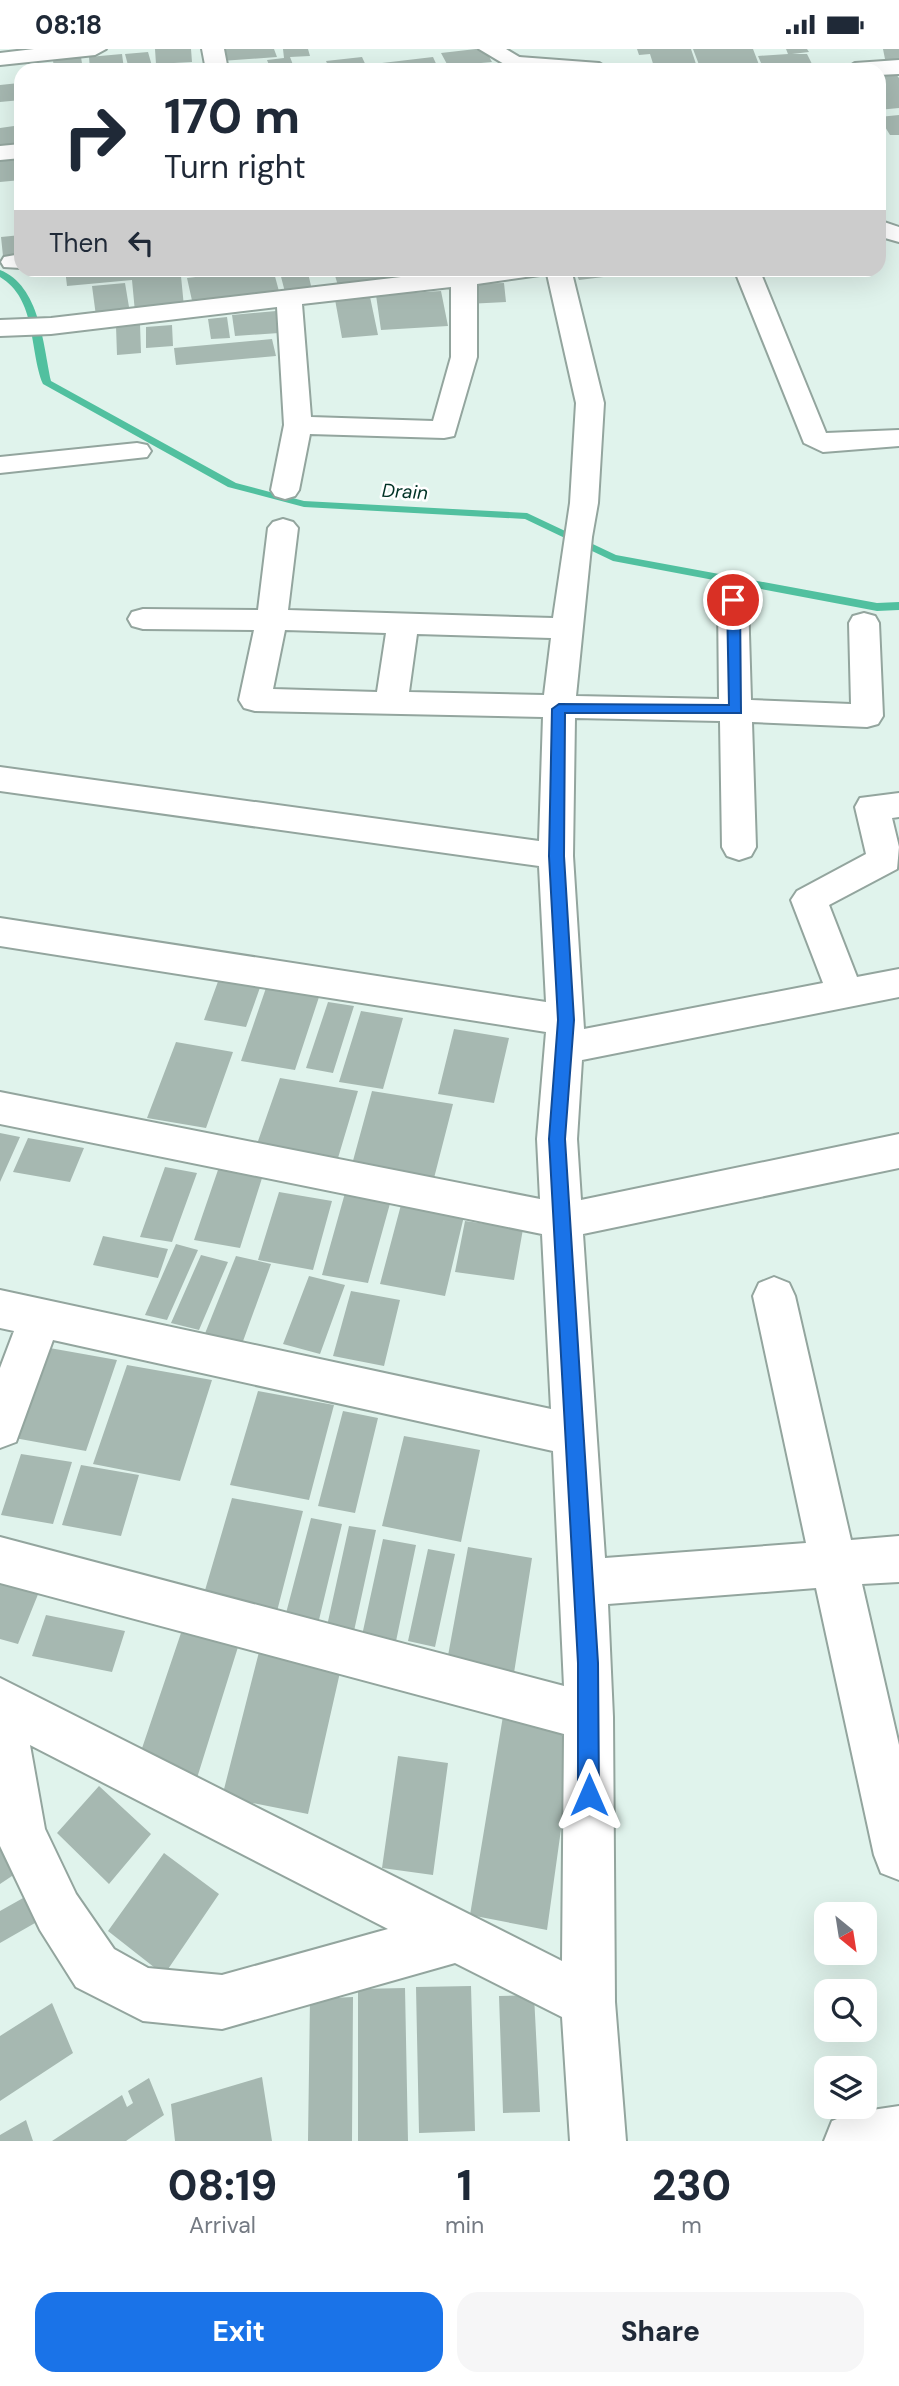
<!DOCTYPE html>
<html lang="en">
<head>
<meta charset="utf-8">
<style>
	body { margin:0; font-family:"DM Sans",sans-serif; background:#f6f6f7; color:#1f2937; height:100vh; display:flex; flex-direction:column; font-size:26px; white-space:nowrap }
	* { box-sizing:border-box; margin:0 }
	p { font-size:23px; color:#747a83 }
	.icon { flex:none; width:38px; height:38px; fill:none; stroke:currentColor; stroke-width:2; stroke-linecap:round; stroke-linejoin:round }
	.map { position:relative; height:2092px; overflow:hidden }
	.sheet { display:flex; flex-direction:column; background:#fff; flex:1 }
	.sheet>* { flex:none }
	.banner { position:absolute; left:14px; top:14px; width:872px; height:214px; border-radius:21px; box-shadow:0 7px 28px #0002; background:#fff; color:#1f2937; overflow:hidden }
	.needle { width:46px; rotate:150deg }
	.fabs { position:absolute; left:814px; top:1853px; display:grid; gap:14px }
	.fabs a { display:grid; place-items:center; width:63px; height:63px; border-radius:14px; background:#fff; box-shadow:0 7px 28px #0002; font-size:35px }
	.pin { position:absolute; display:grid; place-items:center; width:60px; height:60px; color:#fff; margin:-30px; border:4px solid #fff; border-radius:50%; box-shadow:0 2px 7px #0007 }
	.me { position:absolute; width:77px; margin:-38px; rotate:0deg; stroke-linejoin:round; filter:drop-shadow(0 0 5px #0008) }
	.turn { display:flex; align-items:center; gap:24px; height:147px; padding:0 35px; font-size:32px }
	.turn .icon { width:91px; height:91px; stroke-width:2.5 }
	.turn b { display:block; font-size:49px; line-height:60px }
	.then { display:flex; align-items:center; height:66px; padding:0 35px; background:#0003; gap:14px; font-size:26px }
	.eta { display:flex; justify-content:space-evenly; align-items:center; height:119px; text-align:center }
	.eta b { font-size:42px; font-weight:800; line-height:49px }
	.button { display:flex; gap:14px; margin-top:auto; padding:14px 35px }
	.button a { flex:1; height:80px; border-radius:21px; background:#1a73e8; color:#fff; font-size:28px; font-weight:800; line-height:80px; text-align:center }
	.button a+a { background:#f6f6f7; color:#1f2937 }
	.status { display:flex; justify-content:space-between; align-items:center; height:49px; padding:0 35px; background:#fff; direction:ltr }
	.status svg { height:19px; fill:currentColor }
	.map>svg:first-child { display:block }
	.lines { fill:none; stroke-linecap:round; stroke-linejoin:round }
	.stream { fill:#51c09f; fill-rule:evenodd }
	.building { fill:#a6b8b1 }
	.minor-casing { stroke:#93a59e; stroke-width:4 }
	.tertiary-casing { stroke:#93a59e; stroke-width:4 }
	.minor { fill:#fff; fill-rule:evenodd }
	.tertiary { fill:#fff; fill-rule:evenodd }
	.route { fill:#1a73e8; stroke:#114b97; stroke-width:2 }
	.labels { text-anchor:middle; stroke-width:5; stroke-linejoin:round; paint-order:stroke }
	.far-water-label { font-size:19px; font-style:italic; fill:#003225; stroke:#fff }
</style>
</head>
<body>
<div class="status"><b>08:18</b><svg viewBox="0 0 49 12"><path d="M0 12V9h3v3zM5 12V6h3v6zM10 12V3h3v9zM15 12V0h3v12zM26 1h20v11H26zM47 4h2v5h-2z"/></svg></div>
<div class="map">
<svg width="899" height="2092" viewBox="0 0 899 2092">
	<rect width="100%" height="100%" fill="#e0f3ec"/>
	<g class="lines">
		<path class="stream" d="M0,221c40,16 43,74 51,111l185,102 68,18 223,12 89,42 261,48 22,-1v8l-22,1 -264,-50 -88,-42 -221,-12 -76,-20 -185,-103c-14,-34 -6,-85 -43,-107z"/>
	</g>
	<path class="building" d="M155,0h36l1,13 -36,2z
		M218,0h56l3,8 -56,4z
		M283,0h25l2,7 -20,1 5,13h-24l-4,-10 17,-2z
		M476,0h9l7,13 -44,4 -7,-13z
		M637,0h54l7,21h-43l-5,-16 -11,1z
		M693,0h60l8,21h-60z
		M786,0h21l2,3 -17,2h15l8,16h-51l-6,-14 30,-2z
		M883,0h16v10h-14z
		M148,3l4,14 -23,3 -4,-15z
		M122,5l2,15 -34,1 -1,-13z
		M81,8l2,13h-29l-1,-10z
		M362,8l6,13h-38l-4,-9z
		M433,8l6,13h-54l-3,-7z
		M489,15l3,6h-50v-2z
		M895,24l4,5v30l-21,2v-36z
		M19,34l2,17 -21,2v-17z
		M899,66v20h-9l-11,-18z
		M14,77l1,20 -15,2v-20z
		M20,106l1,25 -21,2v-25z
		M21,186v19l-18,2 -2,-19z
		M65,220h145l1,3 -48,5 18,-1 3,31 -49,5 -3,-32 -65,6z
		M212,220h61l7,26 -87,10 -6,-27 26,-3z
		M279,220h28l6,25 -27,2z
		M333,220h59l4,14 -57,6z
		M403,220h83l-79,12z
		M574,220h52l2,5 -49,6z
		M125,234l5,30 -34,3 -4,-30z
		M504,234l2,19 -39,2 -3,-20z
		M441,242l7,35 -67,4 -5,-35z
		M369,243l9,43 -36,3 -8,-44z
		M276,262l3,22 -44,3 -3,-21z
		M227,268l3,21 -19,1 -3,-20z
		M140,275l1,29 -24,2 -1,-29z
		M172,276l1,21 -27,2v-21z
		M272,290l4,17 -100,9 -2,-17z
		M220,927l42,6 -16,45 -42,-7z
		M267,936l53,9 -25,76 -54,-9z
		M328,953l26,4 -21,67 -27,-5z
		M361,962l42,7 -20,71 -44,-7z
		M454,980l55,9 -15,65 -56,-9z
		M176,993l57,10 -27,76 -59,-10z
		M280,1029l78,13 -20,67 -81,-14z
		M372,1042l81,13 -20,78 -82,-14z
		M0,1084l20,4 -20,45z
		M28,1089l56,10 -14,34 -57,-10z
		M165,1118l32,6 -25,69 -32,-5z
		M219,1118l44,8 -23,73 -46,-8z
		M279,1143l53,9 -19,69 -55,-10z
		M345,1144l46,7 -23,83 -46,-8z
		M402,1152l63,11 -20,84 -65,-12z
		M465,1172l58,8 -9,51 -59,-8z
		M103,1187l65,13 -10,29 -65,-13z
		M176,1195l22,6 -31,70 -22,-5z
		M201,1206l27,7 -29,68 -28,-7z
		M236,1207l35,8 -33,91 -38,-9z
		M309,1227l36,9 -25,69 -37,-10z
		M351,1242l49,9 -16,66 -51,-10z
		M44,1298l73,13 -31,91 -77,-14z
		M127,1316l85,15 -32,101 -87,-17z
		M258,1342l76,14 -25,95 -79,-15z
		M343,1362l35,7 -23,95 -37,-7z
		M404,1387l76,14 -19,92 -79,-16z
		M21,1405l51,8 -19,62 -52,-9z
		M81,1416l58,10 -18,61 -59,-11z
		M232,1449l71,13 -28,108 -74,-15z
		M311,1469l31,6 -24,100 -33,-7z
		M349,1477l27,4 -22,101 -27,-5z
		M383,1490l33,6 -21,101 -34,-6z
		M468,1498l64,11 -18,115 -67,-12z
		M428,1500l27,5 -20,93 -27,-6z
		M0,1522l43,11 -25,62 -18,-5z
		M46,1566l79,16 -13,41 -80,-16z
		M181,1584l57,14 -41,131 -60,-15z
		M259,1603l82,16 -33,146 -86,-17z
		M503,1667l72,13 -28,201 -77,-15z
		M398,1707l50,7 -15,112 -51,-7z
		M99,1737l52,48 -42,50 -52,-51z
		M0,1795l18,28 -18,12z
		M164,1804l55,41 -55,81 -56,-44z
		M32,1844l10,26 -42,24v-32z
		M471,1937l4,145 -56,2 -3,-146z
		M405,1939l3,153h-50v-152z
		M534,1946l6,117 -37,1 -4,-117z
		M353,1948l-1,144h-44l2,-142z
		M52,1954l21,50 -73,48v-65z
		M262,2028l10,64h-97l-4,-37z
		M149,2029l15,37 -38,26h-74l70,-46 5,12 6,-4 -5,-12z
		M26,2071l7,21h-33v-6z"/>
	<g class="lines">
		<defs>
			<path id="minor" d="M34,0h72l-11,6 -95,10v-12z
				M202,0h22l4,21h-22z
				M519,8l80,6 11,7 -99,-1 -3,-5 3,-5z
				M899,11v14l-21,1v-5h-34l11,-7z
				M21,95v14l-21,2v-14z
				M21,205v14l-17,-1 -3,-5 3,-5z
				M469,220h102l33,134 -6,100 -6,34 -16,159 143,3 -1,-99 4,-7 11,-3 11,3 4,7 3,100 100,4 -2,-81 4,-7 11,-3 11,3 4,7 4,93 -5,8 -11,3 -115,-5 4,125 -5,9 -12,4 -12,-4 -5,-9 -2,-126 -145,-3 -2,138 11,173 239,-46 -32,-83 6,-9 69,-37 -11,-47 5,-9 39,-5v24l-7,1 7,29 -2,22 -68,36 28,72 42,-8v28l-317,63 -5,79 4,61 318,-66v34l-316,66 22,324 201,-15 -53,-247 6,-13 15,-6 15,6 6,13 56,244 48,-4v46l-37,2 37,161v135l-18,-7 -7,-18 -58,-267 -208,16 5,113 2,285 11,139h-56l-8,-124 -107,-54 -233,66 -79,-8 -67,-34 -36,-57 -40,-84v-168l562,283 2,-227 -564,-151v-46l564,149 -11,-235 -500,-111 -37,102 -16,6v-80l14,-37 -14,-3v-38l551,119 -9,-175 -542,-110v-32l540,107 -3,-60 9,-107 -546,-86v-28l546,84 -7,-136 -539,-75v-24l539,74 4,-124 -288,-6 -11,-3 -5,-8 15,-70 -111,-1 -11,-3 -4,-7 4,-7 11,-3 115,1 10,-82 5,-6 10,-3 10,3 5,6 -10,82 265,8 17,-115 6,-100 -29,-129 -70,10v73l-23,79 -10,2 -134,-4 -11,56 -4,6 -10,3 -10,-3 -4,-6 13,-65 -7,-118 -226,27 -51,2v-16l51,-2zM451,238v70l-18,64 -122,-4 -9,-113zM285,581l101,3 -9,59 -104,-3zM417,585l134,4 -7,57 -135,-3zM30,1696l358,184 -166,46 -74,-7 -34,-19 -38,-55 -31,-65z
				M734,220h25l67,164 73,-3v16l-76,6 -19,-9z
				M137,394l10,2 4,6 -4,6 -147,16v-16z
				M899,2057v35h-75l8,-20 20,-8z"/>
			<path id="tertiary" d="M479,0h27l35,21h-27z
				M878,171l21,7v15l-21,-6z"/>
		</defs>
		<use href="#minor" class="minor-casing"/>
		<use href="#tertiary" class="tertiary-casing"/>
		<use href="#minor" class="minor"/>
		<use href="#tertiary" class="tertiary"/>
	</g>
	<path class="route" d="M733,546l7,5 1,113h-176l-1,143 10,164 -9,119 33,524 1,132 -3,7 -7,3 -8,-3 -3,-7v-132l-29,-524 9,-119 -9,-164 3,-147 7,-5 170,1 -2,-105z"/>
	<g class="labels">
		<g class="far-water-label">
			<text transform="translate(405 442) rotate(3)" y="7">Drain</text>
		</g>
	</g>
</svg>
<div class="fabs">
<a><svg class="needle" viewBox="-14 -14 28 28"><path d="M0-13l5 13h-10z" fill="#e53935"/><path d="M0 13l5-13h-10z" fill="#747a83"/></svg></a>
<a><svg class="icon" aria-label="search" viewBox="0 0 24 24"><circle cx="10" cy="10" r="6"/><path d="M15 15l6 6"/></svg></a>
<a><svg class="icon" aria-label="layers" viewBox="0 0 24 24"><path d="M12 4l9 5-9 5-9-5zM3 14l9 5 9-5"/></svg></a>
</div>
<div class="pin" style="left:733px;top:551px;background:#d93025"><svg class="icon" aria-label="arrive" viewBox="0 0 24 24"><path d="M6 21V4h12l-3 4 3 4H6"/></svg></div>
<svg class="me" style="left:589px;top:1746px" viewBox="-20 -20 40 40"><path d="M0-17L14 15 0 8-14 15z" fill="#1a73e8" stroke="#fff" stroke-width="4"/></svg>
<div class="banner">
<div class="turn"><svg class="icon" aria-label="right" viewBox="0 0 24 24"><path d="M7 20v-9h11M14 6l5 5-5 5"/></svg><div><b>170 m</b>Turn right</div></div>
<div class="then">Then<svg class="icon" aria-label="left" viewBox="0 0 24 24"><path d="M17 20v-9H6M10 6l-5 5 5 5"/></svg></div>
</div>
</div>
<section class="sheet">
<div class="eta">
<div><b>08:19</b><p>Arrival</p></div>
<div><b>1</b><p>min</p></div>
<div><b>230</b><p>m</p></div>
</div>
<div class="button"><a>Exit</a><a>Share</a></div>
</section>
</body>
</html>
